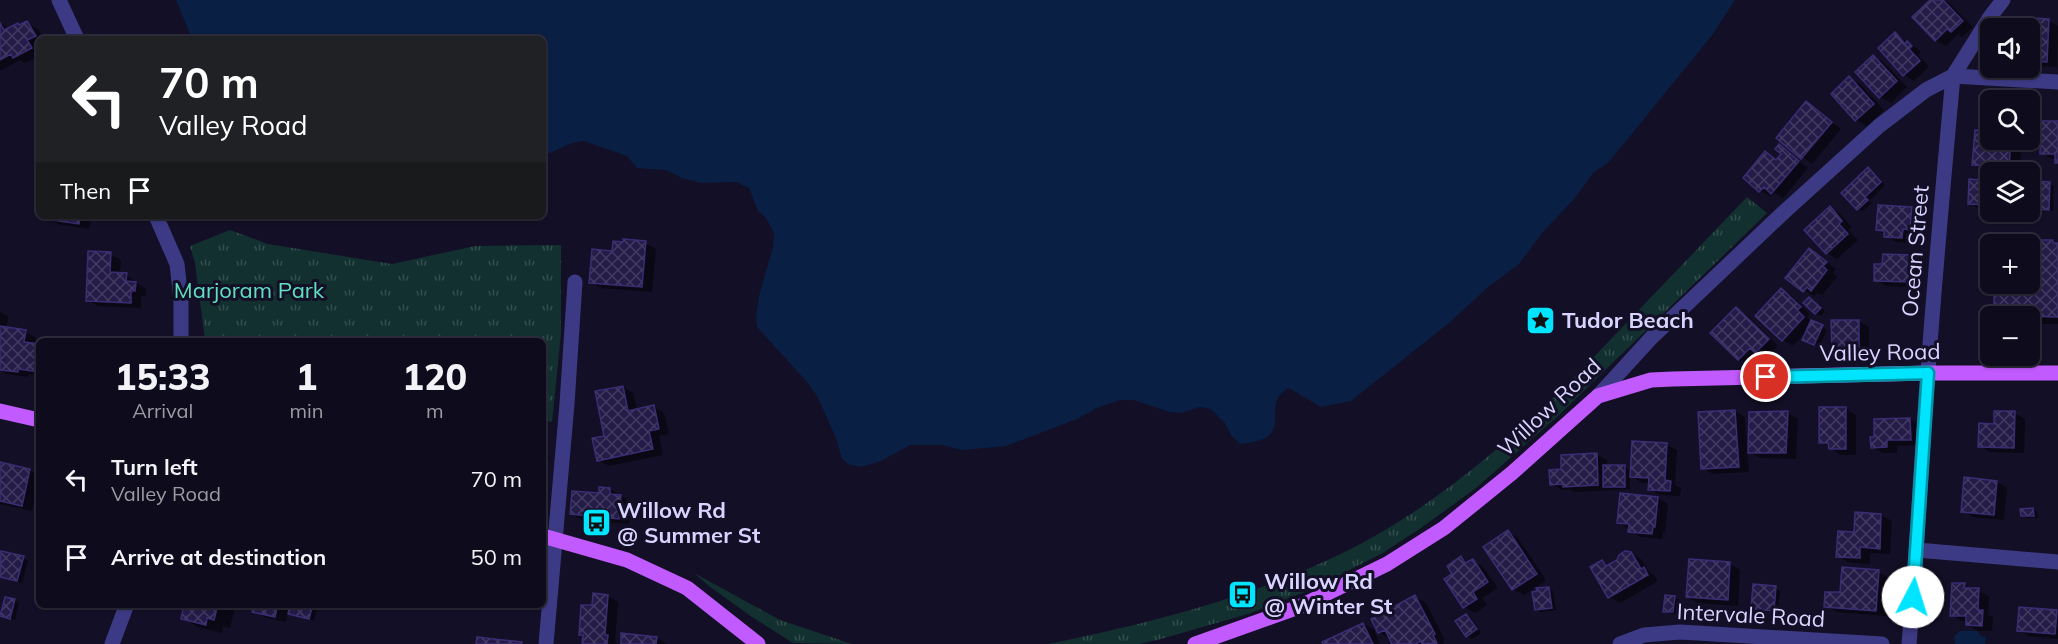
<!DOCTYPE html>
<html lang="en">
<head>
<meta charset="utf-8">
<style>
	body { margin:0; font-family:Mulish,sans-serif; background:#1c1929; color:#f1f3f6; height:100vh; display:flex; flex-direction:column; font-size:22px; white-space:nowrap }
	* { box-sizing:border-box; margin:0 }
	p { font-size:20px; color:#9b9ba3 }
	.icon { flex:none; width:33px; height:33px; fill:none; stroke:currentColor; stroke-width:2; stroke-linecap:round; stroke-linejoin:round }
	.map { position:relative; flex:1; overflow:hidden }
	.side { position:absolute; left:36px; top:338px; width:510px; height:270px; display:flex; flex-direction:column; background:#0e0b1c; border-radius:9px; box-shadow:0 2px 4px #0004,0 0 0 2px #2e2b3b }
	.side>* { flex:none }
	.top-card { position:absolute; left:36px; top:36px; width:510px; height:183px; border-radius:9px; box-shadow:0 2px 4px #0004,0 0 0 2px #2e2b3b; background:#202124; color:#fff; overflow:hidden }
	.tools { position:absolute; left:1980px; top:18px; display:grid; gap:12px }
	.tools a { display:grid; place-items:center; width:60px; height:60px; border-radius:9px; background:#0e0b1c; box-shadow:0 2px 4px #0004,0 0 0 2px #2e2b3b; font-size:30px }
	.pin { position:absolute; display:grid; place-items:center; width:51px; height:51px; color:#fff; margin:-26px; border:3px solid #fff; border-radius:50%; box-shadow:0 2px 6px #0007 }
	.me { position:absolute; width:66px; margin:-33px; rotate:5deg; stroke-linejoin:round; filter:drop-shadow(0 0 4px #0008) }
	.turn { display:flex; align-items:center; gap:21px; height:126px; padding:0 24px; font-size:27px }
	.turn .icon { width:78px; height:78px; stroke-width:2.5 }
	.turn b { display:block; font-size:42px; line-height:51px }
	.then { display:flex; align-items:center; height:57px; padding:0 24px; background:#0003; gap:12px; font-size:22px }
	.eta { display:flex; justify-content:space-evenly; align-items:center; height:102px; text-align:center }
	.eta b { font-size:36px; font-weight:800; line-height:42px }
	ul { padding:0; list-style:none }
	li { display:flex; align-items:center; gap:18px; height:78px; padding:0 24px }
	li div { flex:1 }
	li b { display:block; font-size:22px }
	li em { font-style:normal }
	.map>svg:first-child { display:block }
	.park { fill:url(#park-tufts) }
	.water { fill:#0a1f44 }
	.shadow { fill:#0007 }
	.building { fill:url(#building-cross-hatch); stroke:#3b2d73; stroke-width:1.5 }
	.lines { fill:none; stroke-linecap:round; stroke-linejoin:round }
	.minor { stroke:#3d3a85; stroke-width:15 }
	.major { stroke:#c25bff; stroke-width:15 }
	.route-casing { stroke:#0095a6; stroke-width:15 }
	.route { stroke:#00e5ff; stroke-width:10 }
	.labels { text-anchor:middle; stroke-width:6; stroke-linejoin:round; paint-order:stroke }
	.street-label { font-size:22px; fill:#d9d4ff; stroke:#130f26 }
	.park-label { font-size:22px; fill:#5fe0c0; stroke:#130f26 }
	.poi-label { font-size:22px; font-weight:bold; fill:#d9d4ff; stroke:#130f26; text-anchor:start }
</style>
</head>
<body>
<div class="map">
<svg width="2058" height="644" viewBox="0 0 2058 644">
	<defs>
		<pattern id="park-tufts" width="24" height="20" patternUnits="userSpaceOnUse" patternTransform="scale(1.5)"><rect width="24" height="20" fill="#12302f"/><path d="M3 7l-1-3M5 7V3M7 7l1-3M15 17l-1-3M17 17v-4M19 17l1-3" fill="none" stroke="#344d4e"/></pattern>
		<pattern id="building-cross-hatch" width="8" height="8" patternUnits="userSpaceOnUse" patternTransform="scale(1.5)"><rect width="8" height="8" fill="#241b47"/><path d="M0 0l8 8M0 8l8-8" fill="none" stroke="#433b63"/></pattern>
	</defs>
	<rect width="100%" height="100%" fill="#130f26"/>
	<path class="park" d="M1747,197l20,16 -209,203 -82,72 -55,40 -40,26 -69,35 -61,24 -90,26 -21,5h-92c109,-22 227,-52 325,-107 92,-52 167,-124 239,-199 45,-47 90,-94 135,-141z
		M230,230l38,14 124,20 83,-18 86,-1v89l-9,88 -9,-2v-80h-338l-10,-77 -5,-17z
		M694,573l86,47 72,24 -59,-1 -41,-26 -43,-31z"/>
	<path class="water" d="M176,0h1559l-22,34 -104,128 -16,11 -19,26 -32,34 -23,31 -32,24 -38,35 -98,78 -30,6 -32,-19c-33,18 12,51 -49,56l-9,-9 -6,-12 -14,-14 -11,-2 -19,6 -12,-1 -35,-12h-14l-21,7 -22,12 -71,27 -44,4 -20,-5h-32l-29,16 -20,6 -13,-3 -6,-5 -6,-21 -18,-40 -11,-16 -50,-55 -1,-10 3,-21 14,-49 1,-14 -8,-15 -8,-7 -9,-23 -13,-6 -35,1 -19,-5 -16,-8 -29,-2 -10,-12 -43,-15 -12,2 -22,10 -7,1v-115h-351z
		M1960,631h17l5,6h4l-1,7h-30l-1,-7z"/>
	<path class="shadow" d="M1932,0l15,1 26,26 -11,10 -4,-3 -12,12 -11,-6z
		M2017,19l32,2 9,5 -1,41 -27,-1v-38h-20z
		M0,23l9,5 12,-2 6,-3 11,6 5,10h-4v6l-2,1 2,10 -14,7 -5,-3 -20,11z
		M1895,34l23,15 3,4 -3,2 11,12 -15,14 -10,-6z
		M1874,57l10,6 23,24 -16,16 -11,-6z
		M1849,78l11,6 24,26 -17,16 -11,-6z
		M1806,103l35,26 -29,35 -34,-26z
		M2058,123v40l-1,-4h-5l-10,-6z
		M1976,132l14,1v7h32l-3,32 -35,-2 -10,-6z
		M1779,146l29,22 -25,30 -9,-5 -3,4 -11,-7 5,-37 13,7 5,-6z
		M1868,169l17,16 -16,16 3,2 -9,8 -5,-2z
		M1971,181l19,1v28l-10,-1 -11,-6z
		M2049,183l5,3 -1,25h-15l-5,-3z
		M1830,208l10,6 12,13 -4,3 10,10 -21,19 -10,-6z
		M1912,209l10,6 -1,20 -8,-1v9l-17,-1 -18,-12z
		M48,216h43l-2,13 -31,-5 -11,-6z
		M2053,241l5,3v80h-17l-11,-5v-3h-23l-12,-6 1,-26h34v-37z
		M645,243l11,6 -4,43 -51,-4 -10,-6 23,-29z
		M1810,250l26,19 -3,4 4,4 -15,18 -5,-2 -3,3 -10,-6z
		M110,254l11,6 -1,14 6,1 20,14v7h-5v12l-43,-2 -11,-6z
		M1910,257l11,6 -1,24 -34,-1 -11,-6 9,-14z
		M1781,290l11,6 18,18 -3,3 5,5 15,8 -8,17 -10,-5 -2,-11 -14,15 -10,-6z
		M1809,299l16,12 -4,5 -5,-3z
		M1736,308l11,7 31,31 -12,12 -6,-4 -11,11 -10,-6z
		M0,312l8,4 -2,13 20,3 10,6 -1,7 4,1v29l-10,-1 -1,3 -21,-3 -7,-4z
		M1858,321l11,6v30h-25l-10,-6z
		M623,387l10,6 4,17 17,-3 10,6 5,21 -10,2 4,19 -54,11 -11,-6z
		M1846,409l10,6v40h-15l-20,-13z
		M1734,411l11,6 2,31 41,-35 10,6 -2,40 -36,-1 -13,-7 2,21 -36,2 -10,-6z
		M2014,413l11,6 -1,34 -34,-1 -10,-6 15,-21z
		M1910,419l10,7 1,19 -24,1v7h-14l-11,-6z
		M1666,444l11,6 -2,35 6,3 -1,8 -20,-1 -10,-6v-6h-8l-12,-8v14l-55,3 -5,-3 -8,1 -11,-6 12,-14 33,-16 11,6v6l18,1 7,4z
		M543,453l6,3 -6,30z
		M0,463l30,7 9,6 -7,35 -32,-7z
		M1997,482l10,6 -3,32 -31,-3 -10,-6z
		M610,489l21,13 -2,22 -47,-4 -10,-6z
		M1657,498l11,6 -3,28h-2l-1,7 -22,-2 -21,-15z
		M2033,510l5,2v6h-11l-5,-3z
		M1856,514l25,1 11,6 -2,33 -20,-1v11l-22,-2 -10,-6 17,-23z
		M1508,532l10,6 28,42 -22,15 -11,-6z
		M2,552l26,8 -6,23 -22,-6z
		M1631,553l11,7 7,12 5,3 4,6 -38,22 -10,-6 -8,-36 8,5z
		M1461,558l8,5 4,-2 10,6 15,21 -16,10 5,7 -12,8 -11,-6 -10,-33z
		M1690,561l40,3 10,6 -2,36 -40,-3 -10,-6z
		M1878,572l11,6 -3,38 -50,-4 -10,-6z
		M1964,585l25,11 -1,19 5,2 -1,14h-14l-10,-6v-4h-6l-10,-6z
		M1548,588l5,3 3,19 -15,2 -5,-2 3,-17z
		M1775,588l5,3 -2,22 -20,-2 -5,-3z
		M608,596l10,6 -3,39 2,3h-33v-7l-4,-3 13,-27z
		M1415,597l11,6 19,37 -2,1 1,3h-50l-5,-6 -10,-6z
		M1674,597l5,3 -1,14h-8l-5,-3z
		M14,600l5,3 -4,17 -13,-4z
		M94,604h25l-1,6z
		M186,604h50l-6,24 -7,-2 -1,7 -24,-6 -15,-9z
		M255,604h63l-4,17 -26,-9 -2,10 -22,-5 -10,-6z
		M2056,612l2,1v26l-29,-3 -10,-6z
		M1466,615l5,3 10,15 -9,6 -5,-3 -10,-14z
		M1363,624l11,6 6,14h-55z
		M657,638l10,6h-45z"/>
	<path class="building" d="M1930,0h13l20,21 -12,11 -4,-3 -12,12 -23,-24z
		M2016,17l33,2 -2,43 -17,-1v-33h-22z
		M27,21l9,15 -9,4 5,8 -19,10 -2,-4 -11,6v-37l4,7 14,-7 1,2z
		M1895,32l10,12 2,-3 5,5 -3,3 11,12 -17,15 -25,-28z
		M1873,55l24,26 -18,17 -24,-26z
		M1849,76l25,28 -19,17 -24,-27z
		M1806,101l26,21 -31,37 -25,-21z
		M2041,121h17v42h-3v-9h-15z
		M1975,130l15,1v9h21l-2,27 -37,-2z
		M1779,144l20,17 -28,33 -7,-7 -5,5 -16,-14 22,-27 11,9 5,-6 -6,-5z
		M1868,167l13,15 -16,15 3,3 -11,10 -16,-17z
		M1969,179l21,2v24l-22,-1z
		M2032,181l18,1 -1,28 -18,-1z
		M1878,205l34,2 -2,23 -7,-1 -1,9 -18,-1v-6l-8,-1z
		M1830,206l12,15 -3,3 9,10 -22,20 -22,-24z
		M46,216h34l-1,8 -33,-5z
		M623,239l23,2 -4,46 -53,-4 3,-34 20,2 1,-10 10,1z
		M2029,240h24v3h5v74l-34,-1v-5h-30v-27h36z
		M1809,248l18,14 -4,4 4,4 -16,21 -4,-4 -4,5 -18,-14z
		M88,251l23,1 -1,20 17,1 -1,8 10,1 -1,9h-4v12l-45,-2z
		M1883,254l28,1 -1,27 -36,-1v-17h8z
		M1781,288l20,19 -4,3 7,7 -22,24 -27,-25z
		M1809,297l12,11 -6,6 -12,-11z
		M1736,307l33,32 -14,14 -5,-5 -12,12 -28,-27z
		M1811,320l12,5 -9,20 -12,-5z
		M1831,320h28v32h-27z
		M0,326l26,4 -2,12 15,2v28l-21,-3v3l-18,-2z
		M623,386l5,25 26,-6 5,24 -10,2 4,18 -56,12 -5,-23 12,-2 -9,-45z
		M1819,407h27v42h-17l-1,-6h-9z
		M1735,410l4,57 -38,2 -3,-57z
		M1788,411l-2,42h-38l1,-41z
		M1994,411h21l-1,37 -36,-1 1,-24 15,1z
		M1910,418l1,22h-24v7l-16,1 -1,-11h4v-18z
		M1632,441l35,2 -2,37 6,1 -1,10 -22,-1 1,-12 -19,-1z
		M1597,453l1,32 -35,2v-3l-13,1 -1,-15 12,-1v-14z
		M0,462l30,7 -8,37 -22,-5z
		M1603,465h22v22h-22z
		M1964,477l33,4 -3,34 -33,-3z
		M599,487l11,1v6l11,1 -2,24 -49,-5 2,-23 27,2z
		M1620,493l38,4 -3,30h-2l-1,7 -24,-2 1,-8 -12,-1z
		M2033,508l1,8h-13l-1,-7z
		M1855,512l26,2 -1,35 -20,-2v11l-24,-1 2,-26 16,1z
		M1508,530l29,44 -25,16 -29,-43z
		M1,551l23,5 -7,25 -17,-4z
		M1625,551l6,1 10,17 3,-2 4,8 -40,23 -18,-31 12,-7 4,6 11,-6 2,-5z
		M1461,556l4,7 8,-4 15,23 -15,10 4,7 -14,9 -19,-29 8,-5 -5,-8z
		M1689,559l41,3 -2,38 -42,-3z
		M1842,567l37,3 -3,41 -52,-4 1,-15h15z
		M1952,583h13l-1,5h15l-1,22h5l-1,16 -16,-1v-9h-16z
		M1753,584l23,2 -2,25 -23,-2z
		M1549,587l3,21 -17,2 -3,-18 5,-1 -1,-3z
		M593,593l15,2 -3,40h3l-1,9h-25l1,-9h-4l2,-30h11z
		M1415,595l20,39 -2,1 4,8 -15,1 -1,-3 -6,3h-23l-7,-14 -7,3 -7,-14z
		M1665,595l10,1 -2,16h-10z
		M5,597l10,2 -5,20 -10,-3z
		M184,604h34l-4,16 -7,-2 -1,7 -25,-6z
		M254,604h24l-3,13 -23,-5z
		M290,604h23l-4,15 -21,-5z
		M2019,607l38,3 -2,24 -38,-3z
		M1466,614l11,15 -11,8 -11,-16z
		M1363,623l10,21h-50l-1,-2z
		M621,633l36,4 -1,7h-35z
		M477,637l45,5v2h-46z"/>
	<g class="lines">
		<path class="minor" d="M59,0l18,39
			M1953,76l105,6
			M156,216l21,48 4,36v40
			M1598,396l54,-59 132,-125 95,-86 47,-36 27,-14 37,-59 13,-17
			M1917,550l141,12
			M112,644l15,-40
			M546,644l21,-240 8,-122
			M1620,644l24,-9 36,-3 202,12
			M1909,644c8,-91 12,-182 19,-273 7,-98 16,-196 25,-295"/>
		<path class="major" d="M0,411l39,9
			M543,536l84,24 60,28 71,56
			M1195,644l104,-37 88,-43 57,-36 68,-55 86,-77 53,-16 22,-1 255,-6h130"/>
	</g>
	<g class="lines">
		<defs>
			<path id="route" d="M1766,377l162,-4 -15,224"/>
		</defs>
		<use href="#route" class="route-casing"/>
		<use href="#route" class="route"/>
	</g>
	<defs>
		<symbol id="sight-square" viewBox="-11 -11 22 22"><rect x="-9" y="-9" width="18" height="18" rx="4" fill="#00e5ff" stroke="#130f26"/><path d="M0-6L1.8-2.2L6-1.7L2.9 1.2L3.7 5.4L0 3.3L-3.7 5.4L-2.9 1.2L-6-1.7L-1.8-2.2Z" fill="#111"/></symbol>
		<symbol id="bus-square" viewBox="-11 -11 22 22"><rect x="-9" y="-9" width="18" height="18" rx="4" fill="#00e5ff" stroke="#130f26"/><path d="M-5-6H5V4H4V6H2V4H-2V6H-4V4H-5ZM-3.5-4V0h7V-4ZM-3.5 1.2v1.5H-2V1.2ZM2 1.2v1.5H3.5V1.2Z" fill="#111"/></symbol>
	</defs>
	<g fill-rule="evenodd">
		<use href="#sight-square" x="1524" y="304" width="33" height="33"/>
		<use href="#bus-square" x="580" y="506" width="33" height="33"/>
		<use href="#bus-square" x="1226" y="578" width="33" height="33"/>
	</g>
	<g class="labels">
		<g class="street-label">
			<text transform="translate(1915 251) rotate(-85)" y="8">Ocean Street</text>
			<text transform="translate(1880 352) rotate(-1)" y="8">Valley Road</text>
			<text transform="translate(1549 407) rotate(-43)" y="8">Willow Road</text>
			<text transform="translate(1751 615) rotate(3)" y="8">Intervale Road</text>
		</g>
		<g class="park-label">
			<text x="249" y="298">Marjoram Park</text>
		</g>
		<g class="poi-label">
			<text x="1562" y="328">Tudor Beach</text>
			<text x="617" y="518">Willow Rd<tspan x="617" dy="25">@ Summer St</tspan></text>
			<text x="1264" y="589">Willow Rd<tspan x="1264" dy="25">@ Winter St</tspan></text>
		</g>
	</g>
</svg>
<div class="tools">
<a><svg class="icon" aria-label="sound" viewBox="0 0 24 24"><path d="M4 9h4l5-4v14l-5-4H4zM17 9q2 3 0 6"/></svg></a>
<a><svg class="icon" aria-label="search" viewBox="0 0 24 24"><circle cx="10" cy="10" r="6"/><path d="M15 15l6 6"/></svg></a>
<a><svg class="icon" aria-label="layers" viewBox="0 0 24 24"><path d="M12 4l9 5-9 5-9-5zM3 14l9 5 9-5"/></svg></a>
<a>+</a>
<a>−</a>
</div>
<div class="pin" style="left:1766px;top:377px;background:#d93025"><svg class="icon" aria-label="arrive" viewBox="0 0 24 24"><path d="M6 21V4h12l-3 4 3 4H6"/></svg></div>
<svg class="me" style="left:1913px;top:597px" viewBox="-20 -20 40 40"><circle r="19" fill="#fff"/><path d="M0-13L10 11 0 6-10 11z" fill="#00e5ff"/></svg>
<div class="top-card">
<div class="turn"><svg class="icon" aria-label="left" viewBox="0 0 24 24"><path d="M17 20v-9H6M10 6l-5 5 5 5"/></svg><div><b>70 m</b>Valley Road</div></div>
<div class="then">Then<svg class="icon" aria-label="arrive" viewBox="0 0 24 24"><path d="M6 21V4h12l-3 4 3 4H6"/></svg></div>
</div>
<section class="side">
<div class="eta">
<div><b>15:33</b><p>Arrival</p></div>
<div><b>1</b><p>min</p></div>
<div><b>120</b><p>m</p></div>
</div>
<ul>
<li><svg class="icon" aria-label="left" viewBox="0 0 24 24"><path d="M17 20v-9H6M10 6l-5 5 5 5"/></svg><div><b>Turn left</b><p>Valley Road</p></div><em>70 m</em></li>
<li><svg class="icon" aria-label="arrive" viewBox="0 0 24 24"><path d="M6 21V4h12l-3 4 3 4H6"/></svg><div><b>Arrive at destination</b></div><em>50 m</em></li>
</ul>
</section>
</div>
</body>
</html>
